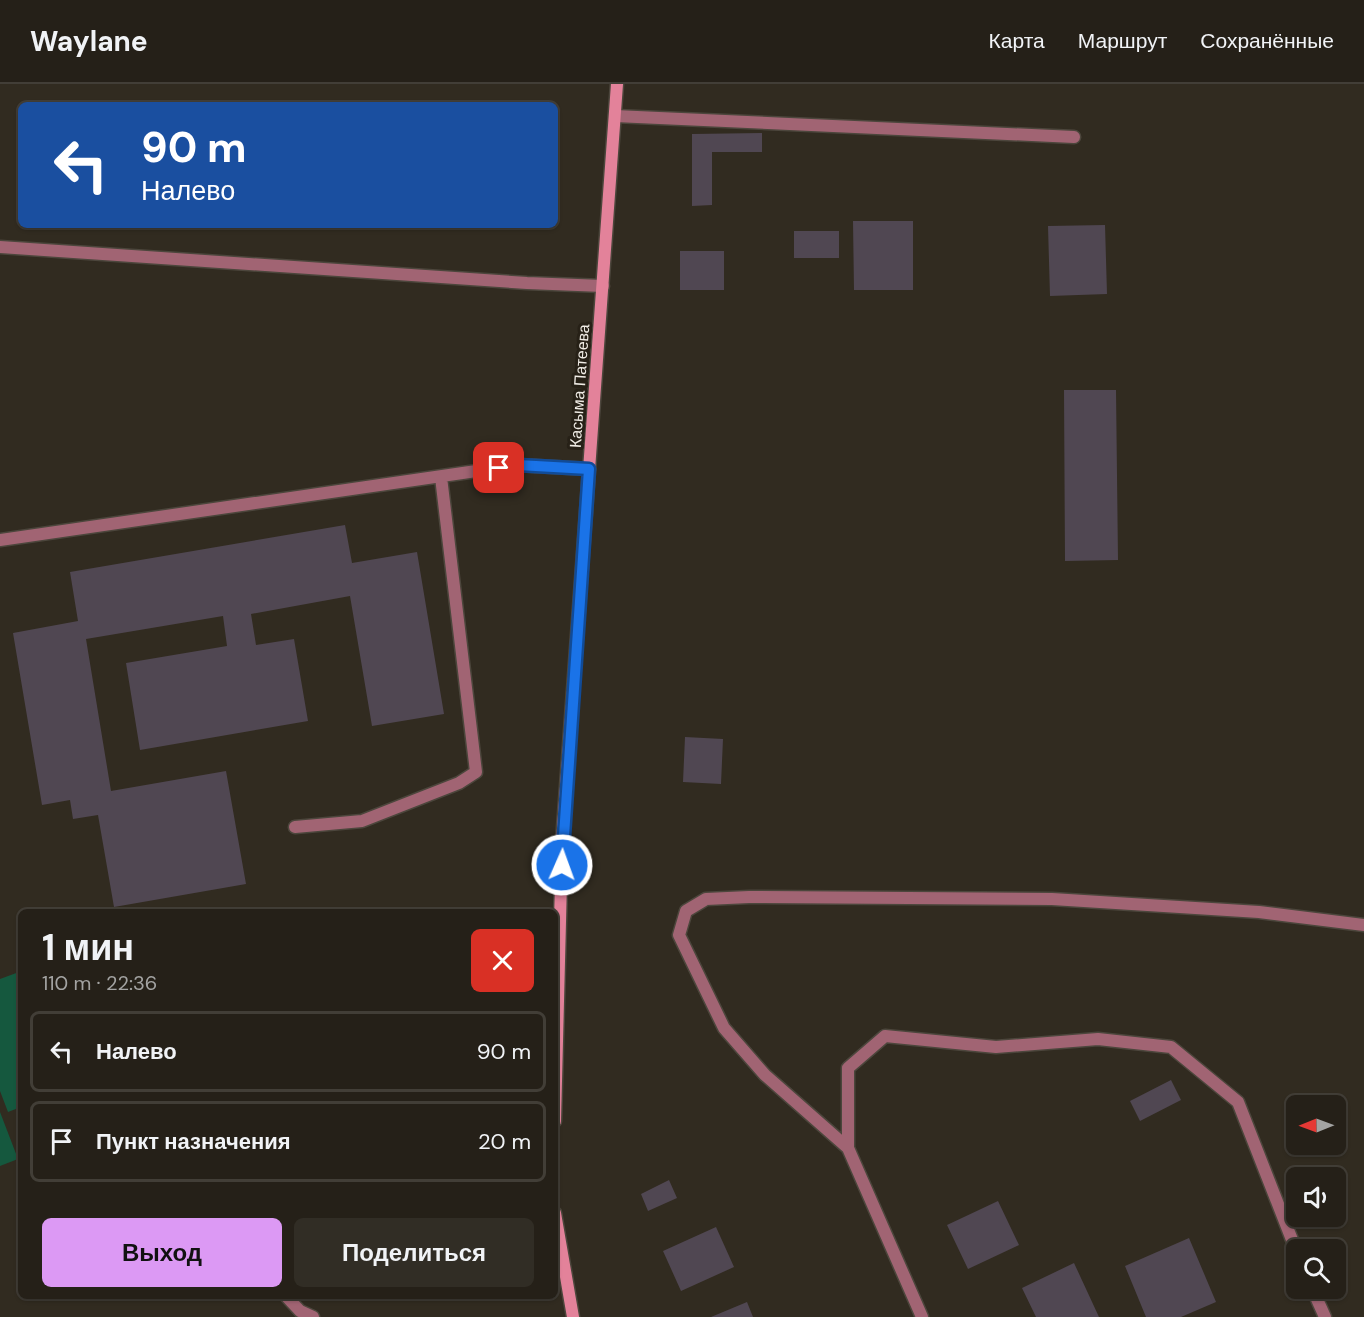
<!DOCTYPE html>
<html lang="ru">
<head>
<meta charset="utf-8">
<style>
	body { margin:0; font-family:"DM Sans",sans-serif; background:#312d25; color:#f1f3f6; height:100vh; display:flex; flex-direction:column; font-size:22px; white-space:nowrap }
	* { box-sizing:border-box; margin:0 }
	p { font-size:20px; color:#a3a3a2 }
	.icon { flex:none; width:33px; height:33px; fill:none; stroke:currentColor; stroke-width:2; stroke-linecap:round; stroke-linejoin:round }
	.map { position:relative; flex:1; overflow:hidden }
	.drawer { position:absolute; left:18px; top:825px; width:540px; height:390px; display:flex; flex-direction:column; background:#252018; border-radius:9px; box-shadow:0 2px 4px #0004,0 0 0 2px #423e37 }
	.drawer>* { flex:none }
	.top-card { position:absolute; left:18px; top:18px; width:540px; height:126px; border-radius:9px; box-shadow:0 2px 4px #0004,0 0 0 2px #423e37; background:#1a4fa0; color:#fff; overflow:hidden }
	.needle { width:39px; rotate:269deg }
	.controls { position:absolute; left:1286px; top:1011px; display:grid; gap:12px }
	.controls a { display:grid; place-items:center; width:60px; height:60px; border-radius:9px; background:#252018; box-shadow:0 2px 4px #0004,0 0 0 2px #423e37; font-size:30px }
	.pin { position:absolute; display:grid; place-items:center; width:51px; height:51px; color:#fff; margin:-26px; border-radius:12px; box-shadow:0 3px 9px #0006 }
	.me { position:absolute; width:66px; margin:-33px; rotate:2deg; stroke-linejoin:round; filter:drop-shadow(0 0 4px #0008) }
	.turn { display:flex; align-items:center; gap:21px; height:126px; padding:0 24px; font-size:27px }
	.turn .icon { width:78px; height:78px; stroke-width:2.5 }
	.turn b { display:block; font-size:42px; line-height:51px }
	.round { display:grid; place-items:center; flex:none; width:63px; height:63px; border-radius:9px; background:#312d25 }
	.overview { display:flex; align-items:center; justify-content:space-between; height:102px; padding:0 24px }
	h1 { font-size:36px; font-weight:700; line-height:45px }
	.cta { display:flex; gap:12px; margin-top:auto; padding:12px 24px }
	.cta a { flex:1; height:69px; border-radius:9px; background:#dc99f4; color:#111; font-size:24px; font-weight:700; line-height:69px; text-align:center }
	.cta a+a { background:#312d25; color:#f1f3f6 }
	ul { padding:0; list-style:none }
	li { display:flex; align-items:center; gap:18px; height:81px; margin:0 12px 9px; padding:0 12px; border:3px solid #423e37; border-radius:9px }
	li div { flex:1 }
	li b { display:block; font-size:22px }
	li em { font-style:normal }
	header { display:flex; align-items:center; gap:36px; box-sizing:border-box; height:84px; padding:0 30px; background:#252018; border-bottom:2px solid #423e37 }
	header strong { font-size:28px }
	nav { display:flex; gap:33px; margin-inline-start:auto; font-size:21px }
	.map>svg:first-child { display:block }
	.green { fill:#15583e }
	.building { fill:#504752 }
	.lines { fill:none; stroke-linecap:round; stroke-linejoin:round }
	.lane-casing { stroke:#4c463c; stroke-width:15 }
	.street-casing { stroke:#4c463c; stroke-width:15 }
	.secondary-casing { stroke:#4c463c; stroke-width:15 }
	.lane { stroke:#a16473; stroke-width:12 }
	.street { stroke:#a16473; stroke-width:12 }
	.secondary { stroke:#e3829a; stroke-width:12 }
	.route-casing { stroke:#114b97; stroke-width:15 }
	.route { stroke:#1a73e8; stroke-width:10 }
	.labels { text-anchor:middle; stroke-width:6; stroke-linejoin:round; paint-order:stroke }
	.street-label { font-size:16px; fill:#f0ece5; stroke:#272117 }
</style>
</head>
<body>
<header>
<strong>Waylane</strong>
<nav><a>Карта</a><a>Маршрут</a><a>Сохранённые</a></nav>
</header>
<div class="map">
<svg width="1364" height="1233" viewBox="0 0 1364 1233">
	<rect width="100%" height="100%" fill="#312b20"/>
	<path class="green" d="M19,888l2,7v128l-13,5 -8,-21v-112z
		M0,1028l18,47 -18,7z"/>
	<path class="building" d="M762,49v19h-50v53l-20,1v-72z
		M853,137h60v69h-59z
		M1105,141l2,69 -57,2 -2,-70z
		M794,147h45v27h-45z
		M680,167h44v39h-44z
		M1064,306h52l2,170 -53,1z
		M345,441l7,38 65,-11 27,162 -72,12 -22,-130 -99,18 5,31 38,-6 14,82 -168,29 -14,-87 101,-17 -4,-30 -137,23 25,152 115,-20 20,113 -132,23 -16,-92 -25,4 -3,-19 -28,5 -29,-172 65,-12 -8,-49z
		M685,653l38,2 -2,45 -38,-2z
		M1171,996l10,20 -41,21 -10,-20z
		M669,1096l8,18 -29,13 -7,-17z
		M998,1117l21,44 -51,24 -21,-44z
		M716,1143l18,40 -53,24 -18,-40z
		M1189,1154l27,64 -35,15h-35l-21,-51z
		M1074,1179l25,54h-63l-14,-29z
		M747,1218l6,15h-42z"/>
	<g class="lines">
		<defs>
			<path id="lane" d="M0,456l518,-75 71,4
				M295,743l67,-6 97,-38 17,-11 -35,-295
				M286,1212l14,15 13,6"/>
			<path id="street" d="M615,32l459,21
				M0,163l527,36 76,3
				M848,1064l-83,-73 -41,-47 -45,-93 7,-24 20,-12 43,-2 303,2 207,13 105,13
				M1312,1204l13,29
				M922,1233l-74,-169v-80l37,-32 111,11 102,-8 73,8 67,55 58,148"/>
			<path id="secondary" d="M555,1037l7,-279 55,-758
				M555,1129l18,104"/>
		</defs>
		<use href="#lane" class="lane-casing"/>
		<use href="#street" class="street-casing"/>
		<use href="#secondary" class="secondary-casing"/>
		<use href="#lane" class="lane"/>
		<use href="#street" class="street"/>
		<use href="#secondary" class="secondary"/>
	</g>
	<g class="lines">
		<defs>
			<path id="route" d="M499,384l19,-3 71,4 -27,396"/>
		</defs>
		<use href="#route" class="route-casing"/>
		<use href="#route" class="route"/>
	</g>
	<g class="labels">
		<g class="street-label">
			<text transform="translate(579 302) rotate(-86)" y="6">Касыма Патеева</text>
		</g>
	</g>
</svg>
<div class="controls">
<a><svg class="needle" viewBox="-14 -14 28 28"><path d="M0-13l5 13h-10z" fill="#e53935"/><path d="M0 13l5-13h-10z" fill="#a3a3a2"/></svg></a>
<a><svg class="icon" aria-label="sound" viewBox="0 0 24 24"><path d="M4 9h4l5-4v14l-5-4H4zM17 9q2 3 0 6"/></svg></a>
<a><svg class="icon" aria-label="search" viewBox="0 0 24 24"><circle cx="10" cy="10" r="6"/><path d="M15 15l6 6"/></svg></a>
</div>
<div class="pin" style="left:499px;top:384px;background:#d93025"><svg class="icon" aria-label="arrive" viewBox="0 0 24 24"><path d="M6 21V4h12l-3 4 3 4H6"/></svg></div>
<svg class="me" style="left:562px;top:781px" viewBox="-20 -20 40 40"><circle r="17" fill="#1a73e8" stroke="#fff" stroke-width="3"/><path d="M0-11L8 9 0 5-8 9z" fill="#fff"/></svg>
<div class="top-card">
<div class="turn"><svg class="icon" aria-label="left" viewBox="0 0 24 24"><path d="M17 20v-9H6M10 6l-5 5 5 5"/></svg><div><b>90 m</b>Налево</div></div>
</div>
<section class="drawer">
<div class="overview"><div><h1>1 мин</h1><p>110 m · 22:36</p></div><a class="round" style="background:#d93025;color:#fff"><svg class="icon" aria-label="close" viewBox="0 0 24 24"><path d="M6 6l12 12M18 6L6 18"/></svg></a></div>
<ul>
<li><svg class="icon" aria-label="left" viewBox="0 0 24 24"><path d="M17 20v-9H6M10 6l-5 5 5 5"/></svg><div><b>Налево</b></div><em>90 m</em></li>
<li><svg class="icon" aria-label="arrive" viewBox="0 0 24 24"><path d="M6 21V4h12l-3 4 3 4H6"/></svg><div><b>Пункт назначения</b></div><em>20 m</em></li>
</ul>
<div class="cta"><a>Выход</a><a>Поделиться</a></div>
</section>
</div>
</body>
</html>
